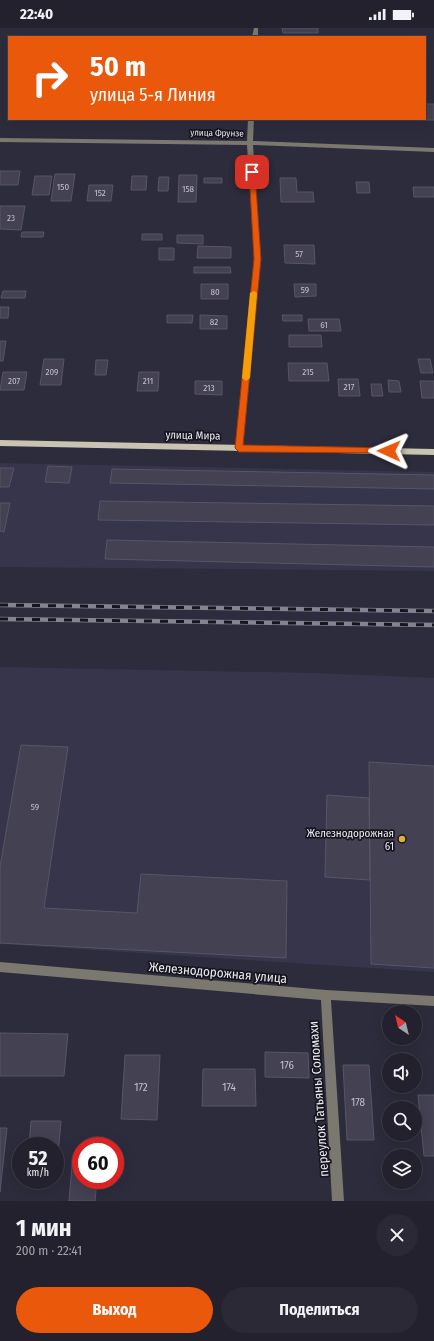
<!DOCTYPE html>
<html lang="ru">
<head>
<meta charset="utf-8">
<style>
	body { margin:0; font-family:"Fira Sans Condensed",sans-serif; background:#2a2935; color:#f1f3f6; height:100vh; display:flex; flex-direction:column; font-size:15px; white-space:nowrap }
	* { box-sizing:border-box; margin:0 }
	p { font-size:13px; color:#a2a3aa }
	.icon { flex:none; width:22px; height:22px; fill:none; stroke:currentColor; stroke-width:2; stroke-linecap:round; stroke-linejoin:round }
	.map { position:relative; height:1173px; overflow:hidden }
	.sheet { display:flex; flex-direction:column; background:#22212d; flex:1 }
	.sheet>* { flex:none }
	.banner { position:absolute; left:8px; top:8px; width:418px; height:84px; border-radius:0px; box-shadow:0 4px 16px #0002,0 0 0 1px #3f3e49; background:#ea580c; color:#fff; overflow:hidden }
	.needle { width:26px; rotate:325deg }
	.buttons { position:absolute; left:382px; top:977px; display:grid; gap:8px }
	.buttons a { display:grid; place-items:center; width:40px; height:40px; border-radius:50%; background:#22212d; box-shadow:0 4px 16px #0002,0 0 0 1px #3f3e49; font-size:20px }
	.speed { position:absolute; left:12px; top:1109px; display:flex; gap:8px; font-size:20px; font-weight:700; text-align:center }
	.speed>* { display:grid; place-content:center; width:52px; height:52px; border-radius:50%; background:#22212d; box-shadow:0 4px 16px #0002,0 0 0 1px #3f3e49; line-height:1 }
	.speed small { font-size:10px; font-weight:400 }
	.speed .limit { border:6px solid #d22; background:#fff; color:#111 }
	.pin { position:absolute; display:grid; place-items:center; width:34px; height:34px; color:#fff; margin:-17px; border-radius:8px; box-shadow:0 2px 6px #0006 }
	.me { position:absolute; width:44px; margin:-22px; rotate:271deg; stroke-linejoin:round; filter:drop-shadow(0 0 3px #0008) }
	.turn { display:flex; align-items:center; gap:14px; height:84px; padding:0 16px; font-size:18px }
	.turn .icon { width:52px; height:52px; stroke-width:2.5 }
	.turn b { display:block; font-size:28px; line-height:34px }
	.round { display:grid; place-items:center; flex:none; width:42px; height:42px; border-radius:21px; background:#2a2935 }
	.headline { display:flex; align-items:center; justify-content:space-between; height:68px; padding:0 16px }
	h1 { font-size:24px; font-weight:700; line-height:30px }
	.action { display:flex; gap:8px; margin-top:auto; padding:8px 16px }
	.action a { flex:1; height:46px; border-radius:24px; background:#ea580c; color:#fff; font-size:16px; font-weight:700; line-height:46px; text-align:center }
	.action a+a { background:#2a2935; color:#f1f3f6 }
	.status { display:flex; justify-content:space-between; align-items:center; height:28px; padding:0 20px; background:#22212d; direction:ltr }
	.status svg { height:11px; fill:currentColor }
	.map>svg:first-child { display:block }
	.built { fill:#37354b }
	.building { fill:#434152; stroke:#575567 }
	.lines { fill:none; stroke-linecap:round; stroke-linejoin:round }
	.minor { fill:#7b7870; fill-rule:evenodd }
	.primary { fill:#c9c3b1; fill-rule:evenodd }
	.rail-casing { stroke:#838391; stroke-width:4.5 }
	.rail { stroke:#16151d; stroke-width:3; stroke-dasharray:8; stroke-linecap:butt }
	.route { fill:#ea580c; stroke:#983908 }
	.slow { fill:#f59e0b }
	.poi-dot { fill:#dbb333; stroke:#16151d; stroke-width:1.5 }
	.labels { text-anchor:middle; stroke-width:3.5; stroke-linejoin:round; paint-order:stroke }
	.far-street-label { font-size:9px; fill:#e9e9f4; stroke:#16151d }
	.number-label { font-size:9px; fill:#c0bfcc }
	.street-label { font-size:11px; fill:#e9e9f4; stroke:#16151d }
	.poi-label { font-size:11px; fill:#e9e9f4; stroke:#16151d; text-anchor:end }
	.near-number-label { font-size:11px; fill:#c0bfcc }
	.near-street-label { font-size:13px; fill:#e9e9f4; stroke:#16151d }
</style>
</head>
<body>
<div class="status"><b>22:40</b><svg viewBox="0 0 49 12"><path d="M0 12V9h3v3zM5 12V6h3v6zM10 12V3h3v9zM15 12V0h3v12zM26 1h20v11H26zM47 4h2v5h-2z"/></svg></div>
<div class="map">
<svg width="434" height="1173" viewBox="0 0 434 1173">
	<rect width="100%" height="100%" fill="#2d2c3c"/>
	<path class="built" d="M0,435l434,9v99l-434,-4z
		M0,639l313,6 121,5v294l-434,-28z"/>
	<path class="building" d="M282,0h36v5h-35z
		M25,8h56l-56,1z
		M425,76h9v16h-14l5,-1z
		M0,143h20l-2,14h-18z
		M55,146h20l-4,27h-20z
		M179,147h18l-1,27h-18z
		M35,148h17l-3,19h-17z
		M132,148h15l-1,14h-15z
		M159,149h10l-1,14h-10z
		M204,150h18v5h-18z
		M280,150h16l1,14h16l1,10h-33z
		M356,154h13l1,11h-13z
		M89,157h24l-2,16h-24z
		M413,159h21v10h-20z
		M0,178h25l-4,24 -21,-1z
		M22,204h22l-1,5h-22z
		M142,206h20v6h-20z
		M177,207h26v9l-26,-1z
		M284,217h30l1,19 -30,-1z
		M198,218l33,1v11h-34z
		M159,220h15v12h-15z
		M194,239h36l1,6h-37z
		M201,256h27v15h-27z
		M294,256h22v12l-21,1z
		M3,263h23l-1,7h-24z
		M0,279h9l-1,11h-8z
		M167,287h26l-1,8h-25z
		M200,287l27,1v13h-27z
		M282,287h20v6h-19z
		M308,291h31l2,12h-32z
		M289,307h32l1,12h-33z
		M0,313h6l-3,20h-3z
		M44,331h20l-3,26h-21z
		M418,331h12l3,14h-12z
		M96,332h12l-2,15h-11z
		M288,335h39l2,18h-40z
		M3,344h24l-3,18h-24z
		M139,344h20l-1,19h-21z
		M338,351h20l2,17h-21z
		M388,352l11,1 2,11h-12z
		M195,353h27v14l-27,-1z
		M420,353h14v17h-12z
		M371,356h10l2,12h-11z
		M48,438l24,1 -3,16 -24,-1z
		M0,440h14l-5,19h-9z
		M112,441l322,6v14l-324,-6z
		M100,473l334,5v19l-336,-5z
		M0,475h10l-6,29 -4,-1z
		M107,512l327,7v20l-329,-8z
		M21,717l47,2 -24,161 93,5 4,-39 146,7 -1,77 -286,-15v-76z
		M369,734l65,4v202l-63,-4z
		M327,767l42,3 1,82 -45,-3z
		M0,1005l68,1 -4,42h-64z
		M265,1024l43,1 1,25 -44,-1z
		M125,1027h35l-3,65 -36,-1z
		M343,1037h26l5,75h-27z
		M203,1041h52l1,37h-54z
		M418,1067h16v61h-10z
		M31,1093h30l-5,55 -1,-30h-26z
		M0,1100h7l-7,64z
		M73,1126l8,1v25h16l-2,21h-26z"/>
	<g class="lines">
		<path class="minor" d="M254,0h4v9h-6z
			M248,91h6l-1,22 181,7v4l-181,-7 7,114 -17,189 -4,3 -4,-3 19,-189 -7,-114 -247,-3v-4l247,3z
			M0,934l326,28 108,6v10l-103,-6 13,201h-12l-11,-201 -321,-28z"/>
		<path class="primary" d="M0,412l434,9v6l-434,-9z"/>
		<defs>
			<path id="rail" d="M0,577l434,6
				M0,591l434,6"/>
		</defs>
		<use href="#rail" class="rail-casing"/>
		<use href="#rail" class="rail"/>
	</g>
	<path class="route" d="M249,142l6,2 6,87 -18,186 146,3 4,3 -1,2 -153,-1 -4,-4 19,-189z"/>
	<path class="slow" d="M254,263l3,2 -7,85 -4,3 -4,-3 8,-85z"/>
	<circle class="poi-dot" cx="402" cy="811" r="4"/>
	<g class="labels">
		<g class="far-street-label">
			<text transform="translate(217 105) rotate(1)" y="3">улица Фрунзе</text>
		</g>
		<g class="number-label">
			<text x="63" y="162">150</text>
			<text x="188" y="164">158</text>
			<text x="100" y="168">152</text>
			<text x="11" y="193">23</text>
			<text x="299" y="229">57</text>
			<text x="305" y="265">59</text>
			<text x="215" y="267">80</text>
			<text x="214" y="297">82</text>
			<text x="324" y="300">61</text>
			<text x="52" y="347">209</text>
			<text x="308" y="347">215</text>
			<text x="14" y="356">207</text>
			<text x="148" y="356">211</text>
			<text x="349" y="362">217</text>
			<text x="209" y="363">213</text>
			<text x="35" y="782">59</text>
		</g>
		<g class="street-label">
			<text transform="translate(193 407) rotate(1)" y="4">улица Мира</text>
		</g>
		<g class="poi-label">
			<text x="394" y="809">Железнодорожная<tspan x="394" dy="13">61</tspan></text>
		</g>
		<g class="near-number-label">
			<text x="287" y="1041">176</text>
			<text x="141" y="1063">172</text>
			<text x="229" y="1063">174</text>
			<text x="358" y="1078">178</text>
		</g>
		<g class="near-street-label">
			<text transform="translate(218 944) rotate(5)" y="5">Железнодорожная улица</text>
			<text transform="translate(318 1071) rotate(-94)" y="5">переулок Татьяны Соломахи</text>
		</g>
	</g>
</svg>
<div class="buttons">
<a><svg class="needle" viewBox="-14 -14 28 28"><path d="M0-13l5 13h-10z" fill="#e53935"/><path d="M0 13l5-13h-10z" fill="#a2a3aa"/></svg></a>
<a><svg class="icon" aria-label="sound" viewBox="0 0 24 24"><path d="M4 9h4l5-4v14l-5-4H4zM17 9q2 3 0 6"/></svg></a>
<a><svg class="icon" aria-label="search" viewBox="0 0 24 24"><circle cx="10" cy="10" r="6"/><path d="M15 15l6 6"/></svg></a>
<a><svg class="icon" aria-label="layers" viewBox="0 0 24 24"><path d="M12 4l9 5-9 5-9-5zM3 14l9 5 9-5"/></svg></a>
</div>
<div class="speed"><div>52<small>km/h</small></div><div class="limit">60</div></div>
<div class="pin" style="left:252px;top:144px;background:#d93025"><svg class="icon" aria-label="arrive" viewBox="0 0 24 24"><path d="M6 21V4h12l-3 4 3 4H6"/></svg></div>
<svg class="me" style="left:389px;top:423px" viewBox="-20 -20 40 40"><path d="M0-17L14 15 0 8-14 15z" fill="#ea580c" stroke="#fff" stroke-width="4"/></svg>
<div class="banner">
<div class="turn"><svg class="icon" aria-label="right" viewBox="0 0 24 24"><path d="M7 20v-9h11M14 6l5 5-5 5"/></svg><div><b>50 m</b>улица 5-я Линия</div></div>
</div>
</div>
<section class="sheet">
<div class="headline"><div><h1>1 мин</h1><p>200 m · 22:41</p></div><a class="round"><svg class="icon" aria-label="close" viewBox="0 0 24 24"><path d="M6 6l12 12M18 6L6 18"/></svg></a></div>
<div class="action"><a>Выход</a><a>Поделиться</a></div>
</section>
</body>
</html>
